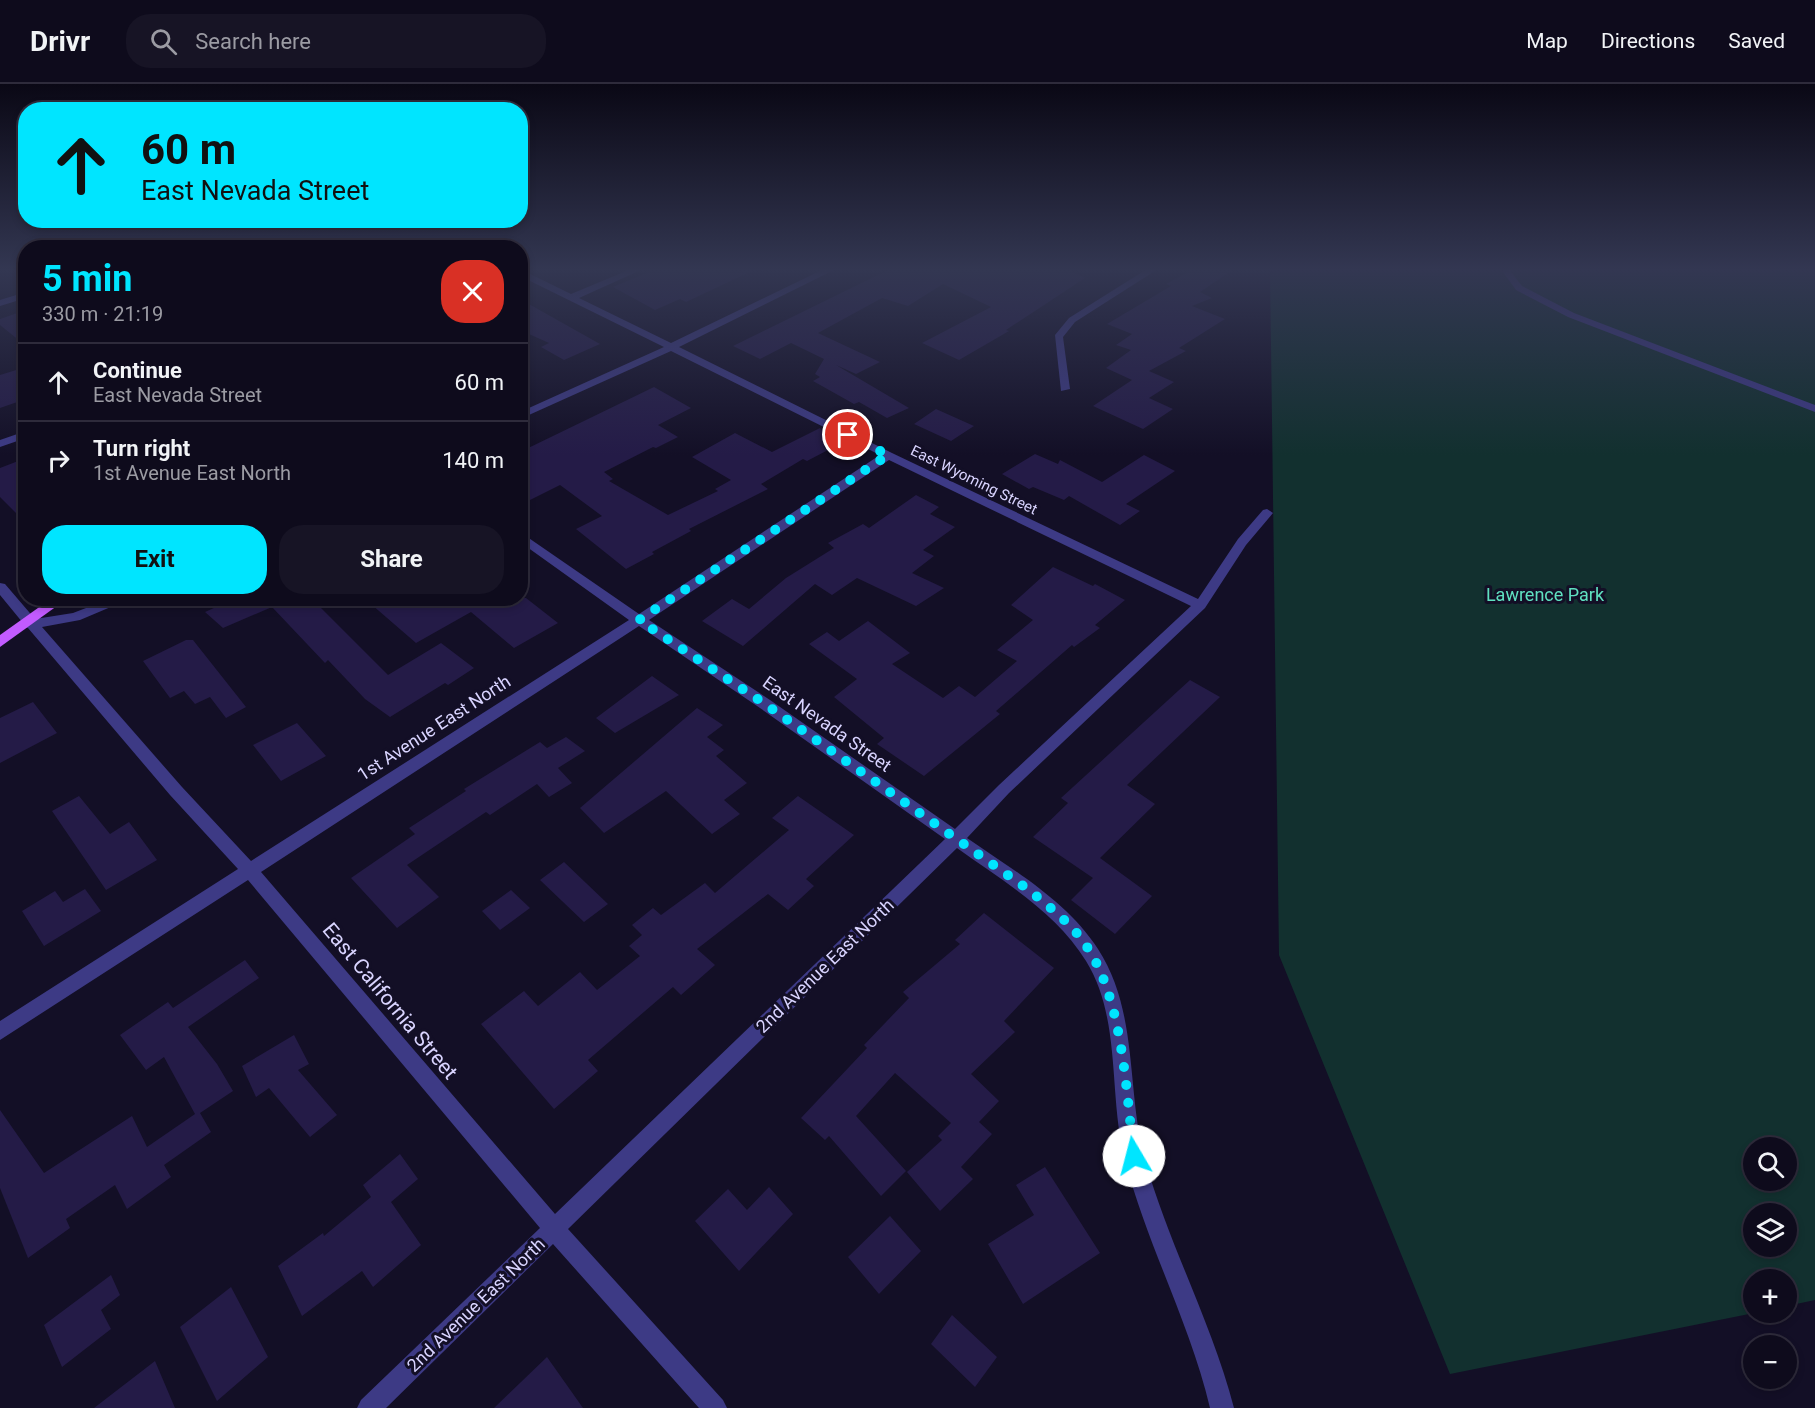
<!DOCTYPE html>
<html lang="en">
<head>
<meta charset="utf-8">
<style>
	body { margin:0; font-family:Roboto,sans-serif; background:#171425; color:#f1f3f6; height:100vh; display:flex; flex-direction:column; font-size:22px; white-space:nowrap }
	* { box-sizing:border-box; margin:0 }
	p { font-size:20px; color:#9b9ba3 }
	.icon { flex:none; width:33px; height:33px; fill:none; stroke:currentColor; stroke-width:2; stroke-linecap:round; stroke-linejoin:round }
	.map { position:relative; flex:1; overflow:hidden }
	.sheet { position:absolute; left:18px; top:156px; width:510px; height:366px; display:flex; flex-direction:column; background:#0e0b1c; border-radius:24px; box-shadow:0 3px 9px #0003,0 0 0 2px #2e2b3b }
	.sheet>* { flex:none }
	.guide { position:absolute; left:18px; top:18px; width:510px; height:126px; border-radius:24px; box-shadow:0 3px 9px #0003,0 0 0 2px #2e2b3b; background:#00e5ff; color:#111; overflow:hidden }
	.tools { position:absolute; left:1743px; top:1053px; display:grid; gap:12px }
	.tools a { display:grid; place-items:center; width:54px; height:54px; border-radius:50%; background:#0e0b1c; box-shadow:0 3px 9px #0003,0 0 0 2px #2e2b3b; font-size:30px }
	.pin { position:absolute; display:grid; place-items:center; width:51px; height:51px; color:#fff; margin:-26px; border:3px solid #fff; border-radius:50%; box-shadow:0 2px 6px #0007 }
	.me { position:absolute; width:66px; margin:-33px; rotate:352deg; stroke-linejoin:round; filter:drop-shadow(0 0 4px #0008) }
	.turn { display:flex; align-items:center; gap:21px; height:126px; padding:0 24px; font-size:27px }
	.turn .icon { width:78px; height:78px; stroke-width:2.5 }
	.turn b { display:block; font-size:42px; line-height:51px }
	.round { display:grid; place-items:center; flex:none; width:63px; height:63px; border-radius:24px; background:#171425 }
	.headline { display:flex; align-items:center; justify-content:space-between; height:102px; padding:0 24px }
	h1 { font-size:36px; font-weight:700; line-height:45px; color:#00e5ff }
	.action { display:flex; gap:12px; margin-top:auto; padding:12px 24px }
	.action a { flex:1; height:69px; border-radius:24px; background:#00e5ff; color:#111; font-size:24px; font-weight:700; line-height:69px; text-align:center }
	.action a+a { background:#171425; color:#f1f3f6 }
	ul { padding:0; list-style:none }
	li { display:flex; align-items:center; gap:18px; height:78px; padding:0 24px; border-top:2px solid #2e2b3b }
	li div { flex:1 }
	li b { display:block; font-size:22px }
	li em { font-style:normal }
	header { display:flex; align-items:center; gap:36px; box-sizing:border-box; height:84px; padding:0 30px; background:#0e0b1c; border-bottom:2px solid #2e2b3b }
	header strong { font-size:28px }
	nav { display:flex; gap:33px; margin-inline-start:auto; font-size:21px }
	.search { width:420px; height:54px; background:#171425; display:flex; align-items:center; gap:15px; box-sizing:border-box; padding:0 21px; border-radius:24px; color:#9b9ba3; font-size:22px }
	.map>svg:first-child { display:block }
	.green { fill:#12302f; fill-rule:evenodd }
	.building { fill:#241b47 }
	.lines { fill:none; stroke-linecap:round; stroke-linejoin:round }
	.minor { fill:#3d3a85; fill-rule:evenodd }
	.primary { fill:#c25bff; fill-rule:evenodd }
	.route { stroke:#00e5ff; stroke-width:10; stroke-dasharray:0 18 }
	.labels { text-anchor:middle; stroke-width:6; stroke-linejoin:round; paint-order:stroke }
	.far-street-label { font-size:15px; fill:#d9d4ff; stroke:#130f26 }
	.park-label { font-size:18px; fill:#5fe0c0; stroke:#130f26 }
	.street-label { font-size:18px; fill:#d9d4ff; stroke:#130f26 }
	.near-street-label { font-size:21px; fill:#d9d4ff; stroke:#130f26 }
</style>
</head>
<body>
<header>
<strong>Drivr</strong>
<div class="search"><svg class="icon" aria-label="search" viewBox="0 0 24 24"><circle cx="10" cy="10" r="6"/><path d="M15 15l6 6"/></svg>Search here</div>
<nav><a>Map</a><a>Directions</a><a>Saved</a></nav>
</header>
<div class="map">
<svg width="1815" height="1324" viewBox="0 0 1815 1324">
	<rect width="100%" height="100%" fill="#130f26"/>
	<path class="green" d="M1270,185h545v1031l-28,6 -1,-26h-32v33l-304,61 -171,-419zM1754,1064h32v32h-32zM1754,1130h32v32h-32z"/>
	<path class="building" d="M656,185h100l-70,33 -6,-3 -25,11 -42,-23z
		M890,185h177l18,9 -79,52 3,1 -50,29 -37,-17 69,-36 -48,-23 -35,22 -26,-8 -64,35 62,29 -24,12 -20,-9 73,43 -22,10 -28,-16 -5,2 -41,-23 7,-4 -5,-3 9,-15 -33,-16 -31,16 -27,-13z
		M1194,185h40l-34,23 12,6 -20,8 33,13 -46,29 7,3 -37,20 25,11 -25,16 24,11 -30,20 -50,-23 39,-26 -26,-12 25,-18 -15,-5 16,-11 -25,-10 64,-38 -5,-2z
		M520,215l80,45 -36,16 -23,-13 8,-4 -29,-13z
		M26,226v36l-26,-21v-6z
		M26,283v32l-26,9v-33z
		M654,303l37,21 -33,17 20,12 -22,11 -3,-1 -49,25 9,7 -4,2 59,34 50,-24 -3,-2 16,-9 -39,-23 43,-24 37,19 48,-24 11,15 -7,4 4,3 -21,11 -4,-2 -42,25 7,5 -79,40 2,2 -39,21 2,2 -28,15 -50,-40 26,-13 -42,-31 -40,20v-53z
		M936,325l38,17 -23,15 -37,-17z
		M1035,370l23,10 2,-4 42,22 42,-27 31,16 -49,33 14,7 -20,14 -51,-29 -5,4 -31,-13 -4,2 -27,-15z
		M26,374v65l-26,-26v-29z
		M916,411l23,12 -9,7 25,13 -32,23 11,6 -22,17 32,15 -28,18 -59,-28 -25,17 -17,-11 -72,62 -41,-25 30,-22 17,10 37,-31 48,-30 -6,-5 35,-19 6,4z
		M1053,483l40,19 2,-2 30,16 -30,25 5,3 -26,19 -2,-2 -76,66 4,3 -76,62 -47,-32 7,-6 -50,-41 23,-18 -48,-35 18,-12 12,9 29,-20 42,32 -18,11 51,34 16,-12 16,11 42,-36 -20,-11 36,-30 -22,-15z
		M236,514h75l77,77 53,-32 33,25 -26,17 -3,-2 -55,34 -25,-18 -37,-39 -3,3 -53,-56 -49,21 -18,-16z
		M364,514h162l32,25 -44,25 -43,-36 -55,31z
		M186,556h7l53,67 -20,11 -16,-21 -15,7 -11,-13 -14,7 -27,-37z
		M652,592l27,19 -64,38 -19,-15z
		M1190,596l30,17 -93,88 28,19 -55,54 52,38 -37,38 -44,-34 22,-22 -60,-41 35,-34 -7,-5z
		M33,618l24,31 -57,30v-45z
		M697,624l26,17 -16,12 17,13 -8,6 31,27 -23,17 16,14 -28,20 -46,-43 -62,42 -24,-25z
		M297,639l29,33 -45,25 -28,-36z
		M566,653l19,14 -27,17 14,15 -23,14 -12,-13 -47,31 -4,-3 -79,53 32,32 -42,31 -46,-50 64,-44 -6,-6 57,-37 -2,-2 76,-47 7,6z
		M79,712l31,38 19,-12 28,38 -51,30 -54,-79z
		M798,712l56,39 -48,44 8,7 -26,24 -20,-16 -71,55 18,16 -34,30 -8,-8 -85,73 10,11 -44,38 -73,-85 43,-33 14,15 42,-34 17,18 43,-34 -11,-10 13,-11 -10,-10 21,-17 8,7 44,-32 10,10 74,-63 -17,-12z
		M564,778l44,42 -24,18 -44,-42z
		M85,805l16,22 -57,35 -22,-35 33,-20 8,11z
		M511,806l19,18 -30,22 -18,-19z
		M984,829l70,55 -50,53 11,11 -44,42 28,27 -20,21 13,12 -31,33 12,12 -33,32 -33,-39 35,-32 -4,-4 13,-13 -56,-50 -39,43 50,55 -25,25 -52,-60 -4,4 -24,-22 66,-70 -3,-3 45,-47 -6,-6 57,-48 -5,-4z
		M245,876l14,18 -71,49 29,37 16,27 -33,22 11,19 -47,33 7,12 -44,32 -12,-24 -49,34 4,9 -42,30 -28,-70v-78l44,63 88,-57 15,31 48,-33 -31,-57 -18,13 -26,-35 48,-33 5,6z
		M294,951l15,29 -11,6 39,45 -27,22 -41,-49 -13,9 -14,-31z
		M400,1070l18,25 -27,23 30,43 -48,42 -11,-16 -60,45 -24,-50 45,-33 1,3 47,-39 -8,-12z
		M1045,1083l55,86 -77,51 -35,-60 46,-29 -18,-30z
		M769,1103l24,27 -54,57 -44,-50 33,-32 19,21z
		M890,1132l31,35 -42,43 -31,-37z
		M111,1191l9,20 -19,15 10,19 -49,38 -18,-42z
		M231,1203l37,70 -51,44 -37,-74z
		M952,1231l45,42 -22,30 -44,-43z
		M547,1273l36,51h-89z
		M155,1277l20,47h-81z"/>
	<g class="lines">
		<path class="minor" d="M520,185l51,25 60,-25h12l-64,29 92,45 153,-74h12l-157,78 213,106 306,146 40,-60 25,-29 4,-1 6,4 -27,32 -41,63 -196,185 -42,45c46,32 100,63 131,111 41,63 28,142 47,211 24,85 67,163 89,248h-24c-20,-85 -63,-163 -85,-248 -17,-64 -3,-141 -39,-199 -30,-49 -83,-80 -129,-113l-389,381 155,171 4,8h-28l-146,-164 -167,164h-29l4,-8 179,-172 -292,-348 -248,160v-19l238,-152 -68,-74 -142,-167 -4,-1 -1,-4 -23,-28v-12l5,1 30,35 38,-6 39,-15h20l-52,22 -38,7 140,160 69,74 378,-241 -109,-78v-10l119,82 241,-159 -209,-104 -151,68v-7l144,-65 -144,-71zM889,376l302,146 -192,179 -44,44 -185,-129 -121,-80zM639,542l121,82 185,131 -390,375 -294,-342z
			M1147,185h11l-83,53 -12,15 7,52 -9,2 -6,-56 14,-17z
			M1503,185h9l-1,3 11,14 52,27 241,92v7l-247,-95 -52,-27 -13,-18z
			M26,208v6l-26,8v-6z
			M26,347v7l-26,9v-7z"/>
		<path class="primary" d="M52,514h16l-68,49v-12z"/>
	</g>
	<linearGradient id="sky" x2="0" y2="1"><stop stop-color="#0a0815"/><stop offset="0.5" stop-color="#333752"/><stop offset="1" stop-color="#333752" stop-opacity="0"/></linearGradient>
	<rect width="1815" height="371" fill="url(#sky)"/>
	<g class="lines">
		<path class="route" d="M848,351l40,20 -249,165 126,84 264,186c20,17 42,33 56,54 38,53 41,148 49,212"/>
	</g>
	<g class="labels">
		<g class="far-street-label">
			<text transform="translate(974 396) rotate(26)" y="5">East Wyoming Street</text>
		</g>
		<g class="park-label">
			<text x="1545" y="517">Lawrence Park</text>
		</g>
		<g class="street-label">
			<text transform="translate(827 640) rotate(35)" y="6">East Nevada Street</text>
			<text transform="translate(434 644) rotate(-33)" y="6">1st Avenue East North</text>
			<text transform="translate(825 882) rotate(-44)" y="6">2nd Avenue East North</text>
			<text transform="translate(476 1221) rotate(-44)" y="6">2nd Avenue East North</text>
		</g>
		<g class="near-street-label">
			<text transform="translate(390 917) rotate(50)" y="7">East California Street</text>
		</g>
	</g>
</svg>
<div class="tools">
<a><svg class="icon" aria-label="search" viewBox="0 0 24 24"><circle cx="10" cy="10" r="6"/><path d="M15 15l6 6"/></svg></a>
<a><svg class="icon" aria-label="layers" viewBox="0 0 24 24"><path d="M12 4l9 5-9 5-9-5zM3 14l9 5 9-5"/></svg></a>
<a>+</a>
<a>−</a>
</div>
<div class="pin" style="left:848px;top:351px;background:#d93025"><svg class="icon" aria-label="arrive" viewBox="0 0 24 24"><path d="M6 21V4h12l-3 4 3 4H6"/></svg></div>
<svg class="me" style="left:1134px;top:1072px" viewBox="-20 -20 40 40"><circle r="19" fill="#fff"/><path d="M0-13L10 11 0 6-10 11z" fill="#00e5ff"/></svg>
<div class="guide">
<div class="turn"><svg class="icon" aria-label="ahead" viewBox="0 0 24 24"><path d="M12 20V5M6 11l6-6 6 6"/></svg><div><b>60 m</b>East Nevada Street</div></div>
</div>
<section class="sheet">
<div class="headline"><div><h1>5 min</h1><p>330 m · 21:19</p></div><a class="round" style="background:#d93025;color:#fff"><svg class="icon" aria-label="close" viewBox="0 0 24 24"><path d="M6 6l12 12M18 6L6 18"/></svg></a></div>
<ul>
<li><svg class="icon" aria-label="ahead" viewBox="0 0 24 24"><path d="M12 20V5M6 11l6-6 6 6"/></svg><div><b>Continue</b><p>East Nevada Street</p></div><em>60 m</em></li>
<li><svg class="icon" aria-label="right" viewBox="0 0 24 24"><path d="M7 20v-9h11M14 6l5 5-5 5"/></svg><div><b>Turn right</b><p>1st Avenue East North</p></div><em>140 m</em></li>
</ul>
<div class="action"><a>Exit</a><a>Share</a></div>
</section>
</div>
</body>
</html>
